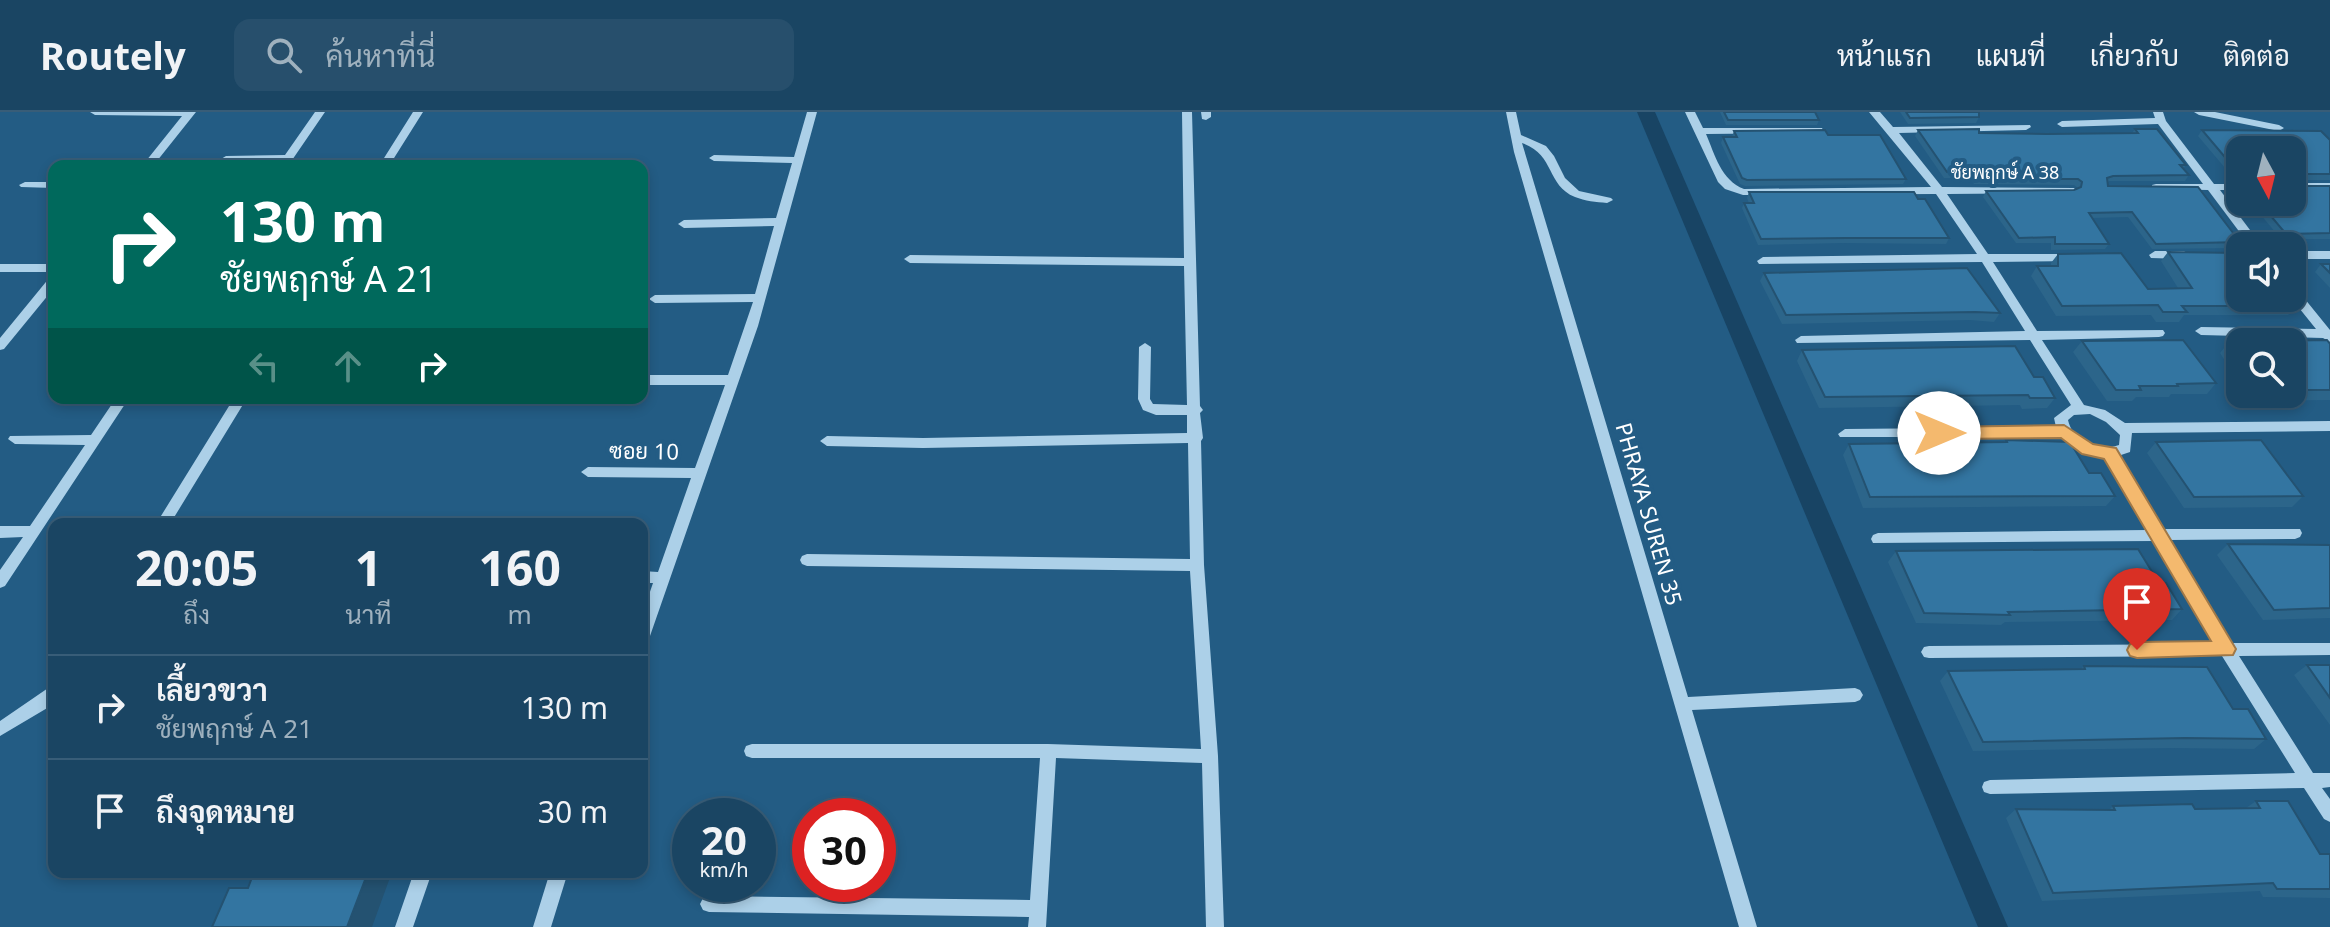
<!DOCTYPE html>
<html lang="th">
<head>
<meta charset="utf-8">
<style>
	body { margin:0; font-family:"Noto Sans",Sarabun,sans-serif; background:#274f6c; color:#f1f3f6; height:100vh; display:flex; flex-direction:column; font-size:30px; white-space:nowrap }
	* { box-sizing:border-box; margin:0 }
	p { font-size:26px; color:#9fb1be }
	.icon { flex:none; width:44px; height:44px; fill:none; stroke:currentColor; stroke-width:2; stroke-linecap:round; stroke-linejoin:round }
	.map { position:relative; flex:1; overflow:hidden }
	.drawer { position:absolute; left:48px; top:406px; width:600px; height:360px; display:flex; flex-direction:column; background:#1a4563; border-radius:16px; box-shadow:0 4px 12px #0003,0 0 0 2px #385d78 }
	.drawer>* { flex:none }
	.hud { position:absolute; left:48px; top:48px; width:600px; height:244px; border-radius:16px; box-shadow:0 4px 12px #0003,0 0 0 2px #385d78; background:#00695c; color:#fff; overflow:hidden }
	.needle { width:52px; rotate:173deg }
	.controls { position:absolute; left:2226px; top:24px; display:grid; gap:16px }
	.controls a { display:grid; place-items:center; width:80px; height:80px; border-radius:16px; background:#1a4563; box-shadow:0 4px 12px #0003,0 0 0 2px #385d78; font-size:40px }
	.speed { position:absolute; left:672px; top:686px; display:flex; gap:16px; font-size:40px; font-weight:700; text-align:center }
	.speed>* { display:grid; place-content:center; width:104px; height:104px; border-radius:50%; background:#1a4563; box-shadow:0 4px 12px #0003,0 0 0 2px #385d78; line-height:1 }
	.speed small { font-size:20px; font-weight:400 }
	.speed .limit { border:12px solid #d22; background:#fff; color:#111 }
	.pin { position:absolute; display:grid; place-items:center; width:68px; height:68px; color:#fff; margin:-82px -34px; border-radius:50% 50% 50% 0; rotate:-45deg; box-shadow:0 0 8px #0007 }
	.pin .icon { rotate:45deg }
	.me { position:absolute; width:88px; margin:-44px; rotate:90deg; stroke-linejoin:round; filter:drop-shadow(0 0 6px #0008) }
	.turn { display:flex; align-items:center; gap:28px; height:168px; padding:0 40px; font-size:36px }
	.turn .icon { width:104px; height:104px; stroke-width:2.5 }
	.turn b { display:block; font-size:56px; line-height:68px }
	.lanes { display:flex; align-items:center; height:76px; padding:0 40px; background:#0003; justify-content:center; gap:40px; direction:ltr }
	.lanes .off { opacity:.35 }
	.eta { display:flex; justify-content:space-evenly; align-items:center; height:136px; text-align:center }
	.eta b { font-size:48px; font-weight:700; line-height:56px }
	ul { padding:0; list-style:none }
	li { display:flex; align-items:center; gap:24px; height:104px; padding:0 40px; border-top:2px solid #385d78 }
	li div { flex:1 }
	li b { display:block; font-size:30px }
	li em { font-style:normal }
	header { display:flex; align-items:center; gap:48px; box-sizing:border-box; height:112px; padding:0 40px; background:#1a4563; border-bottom:2px solid #385d78 }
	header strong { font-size:38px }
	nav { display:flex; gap:44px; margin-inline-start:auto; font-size:28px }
	.search { width:560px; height:72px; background:#274f6c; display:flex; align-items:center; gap:20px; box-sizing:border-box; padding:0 28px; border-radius:16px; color:#9fb1be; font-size:30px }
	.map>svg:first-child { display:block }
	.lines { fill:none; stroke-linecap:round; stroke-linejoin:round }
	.canal { fill:#184464; fill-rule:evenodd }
	.minor { fill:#acd0e8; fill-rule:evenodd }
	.wall { fill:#2c658a }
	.shaded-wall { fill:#245271 }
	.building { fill:#3375a1; stroke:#245271; stroke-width:2 }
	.route { fill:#f4b96e; stroke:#9f7848; stroke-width:2 }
	.labels { text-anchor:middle; stroke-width:8; stroke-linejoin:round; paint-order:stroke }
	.far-street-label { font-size:18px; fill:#fff; stroke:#235c84 }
	.street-label { font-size:22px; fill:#fff; stroke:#235c84 }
</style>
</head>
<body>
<header>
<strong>Routely</strong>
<div class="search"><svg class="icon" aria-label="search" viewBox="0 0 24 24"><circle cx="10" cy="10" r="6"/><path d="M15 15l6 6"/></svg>ค้นหาที่นี่</div>
<nav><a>หน้าแรก</a><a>แผนที่</a><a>เกี่ยวกับ</a><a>ติดต่อ</a></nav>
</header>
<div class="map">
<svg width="2330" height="815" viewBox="0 0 2330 815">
	<rect width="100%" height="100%" fill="#235c84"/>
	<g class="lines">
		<path class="canal" d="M1637,0h18l353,815h-30z"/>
		<path class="minor" d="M90,0h106l-43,54h-11l40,-50 -87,-1z
			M315,0h10l-37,54h-10l3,-5 -55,1 -5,-3 5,-3 59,-1z
			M413,0h10l-34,54h-10z
			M807,0h10l-59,214 -108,310 -3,4 -5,2v-27l11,-32h-11v-12l16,1 33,-94 -103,-1 -7,-5 7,-5 107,1 30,-83h-83v-10h86l25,-73 -98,1 -6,-4 6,-4 100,-1 19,-68 -90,2 -6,-4 6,-4 92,-2 16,-55 -78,-2 -5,-3 5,-3 80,2z
			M1182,0h10l8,294 3,4 -3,3 3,25 -2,3 3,124 14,191 6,171h-18l-4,-164 -146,-5 -10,169h-18l1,-10 -320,-5 -6,-2 -3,-6 3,-6 6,-2 321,4 10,-142h-288l-6,-2 -2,-5 2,-5 6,-2h296l153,5 -11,-178 -383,-5 -5,-2 -2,-4 2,-4 5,-2 383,5 -2,-116 -265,5 -96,-2 -7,-5 7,-5 96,2 264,-5v-18h-31l-13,-5 -5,-11 1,-52 6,-4 6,4 -1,52 3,5 34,1 -3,-139 -274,-3 -6,-4 6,-4 274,3z
			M1201,0h10v5l-5,3 -4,-1z
			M1506,0h10l5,23 25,11 8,10 11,22 14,13 32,7 2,2 -6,3c-11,-1 -22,-2 -32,-6 -29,-12 -20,-43 -53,-54l166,554 167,-9 5,2 3,5 -3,5 -5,2 -163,8 65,217h-18l-225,-775z
			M1685,0h10l8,16h119l1,2 -5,3 -112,1c9,21 15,46 38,55l187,-2 -62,-75h11l13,15 137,-2 1,2 -5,3 -127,3 43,54 132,1 2,2 -6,3 -123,1 41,60h91v6l-4,1 -82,1 44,69 126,-1 2,3 -2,3 -4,1 -117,3 42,65 21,5 20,13 205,-2v10l-198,2 -2,19 -12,4 44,73h138l2,4 -2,4 -5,2 -126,1 62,103h99v12l-91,1 74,117h17v14l-8,1 8,11v23l-6,-3 -20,-31 -314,6 -6,-2 -2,-5 2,-5 6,-2 305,-7 -73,-117 -293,2 -5,-1 -3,-5 3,-5 5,-1 286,-2 -61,-103 -281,2 -2,-4 2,-4 5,-2 269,-3 -42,-72 -25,-6 -18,-15h-222l-2,-3 7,-5 211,-2 -2,-9 17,-13 -41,-65 -233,3 -2,-3 6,-4 224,-5 -43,-69 -223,2 -2,-3 6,-4 214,-3 -41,-60 -193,1 -18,-6 -7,-7zM2090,302l16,8 14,13 -1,10c-21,7 -46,-3 -51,-25l6,-5z
			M2153,0h10l3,9 48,63h26v6h-20l42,56h-12l-42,-56 -56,-1v-4l4,-1h47l-45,-60 -96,3 -5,-3 5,-3 93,-3z
			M2194,0h21l64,13 5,3 -5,3 -80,-16z
			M25,70h29v6l-33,-1 -2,-2z
			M2292,71h38v6h-38z
			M2155,139h29l6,4 -6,4 -33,-1 -2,-3z
			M2292,139h38v8h-38z
			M0,152h54v8h-54z
			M54,164v12l-50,61 -4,1v-12l50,-61z
			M2292,175l4,1 34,42v12l-7,-4 -122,-3 -6,-4 6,-4 115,2 -25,-31z
			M116,286h13l-124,188 -5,2v-18l23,-33 -23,1v-12h30l55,-81 -70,-1 -7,-5 2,-3 81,-1z
			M234,286h13l-77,126h-14z
			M54,572v17l-5,6 -49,29v-15z
			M414,760h18l-19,55h-18z
			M550,760h18l-17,55h-18z"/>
	</g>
	<path class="wall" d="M1720,0h95l4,8 -2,5h-91z
		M1900,0h79v5l-3,6 -68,1z
		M2135,17l51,36 -3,4 6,6 -4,6h-76l-1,1v4l132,56 -4,6 -84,1 -24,-32 -35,1 16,26 -4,5 -54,1v-7h-35l-33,-46 3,-6 88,-1 4,-2 -4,-3 -100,-1 -4,-6h-26l-29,-42 3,-6 61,3 68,1 85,-1z
		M2202,18l128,10v40h-35l-1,6h36v53h-49l-31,-37h42l-52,-52v32l-4,-1 -38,-45z
		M1734,19l94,4 78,44 -3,5 -158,2 -5,-2 -19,-41 2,-6h9z
		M1749,80l169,7 31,39 -3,6 -103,-1 -85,2 -16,-37 2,-5h5l-2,-5z
		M2168,140l129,54 -9,9h-104l-5,7h-23l-5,-7 -95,1 -25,-40 6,-10h14v-3l7,-9 90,35 30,-1 -17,-27z
		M2321,152h9v24l-15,-16z
		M1764,161l236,40 -6,9 -24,-2 -188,4 -22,-43z
		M2327,228l3,4v56l-79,1 -4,-7h45v-52h-52v42l-20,-31 9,-11z
		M2082,229l134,42 -9,11h-36l-2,3h-33l-4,4h-25l-34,-49z
		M1802,238l232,27 21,21 -8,10 -25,1 -2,-4 -201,3 -22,-47z
		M2006,328l83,33 26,23 -9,10 -243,2 -20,-53 6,-11 154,-2z
		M2156,330l147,54 -11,11 -108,1 -37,-55z
		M2228,432l102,1v73l-67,2 -46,-65z
		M1896,439l263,32 23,26 -10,11 -167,2 -4,3 -85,-2 -28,-61z
		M2307,553h23v60l-36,-50z
		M2084,554l149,43 33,30 -12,10 -81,-1 -200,3 -33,-70 8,-10 133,-2z
		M2256,689l64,53h10v44l-67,-1 -3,-6 -218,10 -36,-83 10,-9 93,1 4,-4 82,3 51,-1z"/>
	<path class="shaded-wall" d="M368,760h24l-20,55h-25z"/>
	<path class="building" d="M1724,0h91l4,8h-91z
		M1906,0h73v5l-69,1z
		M1979,17v4l68,1 91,-1 -3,-4h22l29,36h-6l9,10 -76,1 -6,2 1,8 90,1 42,55 -84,2 -24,-32 -43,1 20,31h-54v-7l-36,1 -33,-47 88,-1 7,-3 1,-5 -4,-3h-100l-5,-7h-26l-29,-42z
		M1825,18l3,5h52l26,44 -159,1 -5,-2 -19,-41h14l-3,-6z
		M2202,18l119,1 9,9v34h-34l-2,12h36v47l-44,1 -27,-32h33v-52h-52v25z
		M1749,80h165l4,7h7l24,39h-103l-85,1 -17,-36h10z
		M2168,140l72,1v45h51l6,8h-115l5,6h-24l-5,-7 -96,1 -25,-40h21v-12l63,-1 27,36 44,-1z
		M2321,152h9v9z
		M1967,156l33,45 -25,-1 -189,3 -22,-42z
		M2183,228l33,43 -39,1 1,2h-39l2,4h-25l-34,-49z
		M2327,228l3,4v46h-38v-48h-52v16l-11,-16z
		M2015,234l19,31h9l12,21h-25l-2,-3 -203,2 -23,-47z
		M2006,328l64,2 19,31h12l14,23 -245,1 -21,-53 158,-2z
		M2261,328l42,56 -109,1 -38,-55z
		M2228,432l102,1v63l-56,2z
		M2138,437l21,34h7l16,26 -174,3 2,3 -86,-2 -28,-62z
		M2307,553h23v33z
		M2084,554l123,1 26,42h15l18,30 -81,-1 -202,4 -35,-71 137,-2z
		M2256,689h32l32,53h10v35h-53l-4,-6 -220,10 -37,-84 99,1 -2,-4 79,-2 3,5 65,-1z
		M254,760h114l-21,55h-135l17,-39h19z"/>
	<path class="route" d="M2064,313l29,19 23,4 117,196 3,5 -3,6 -96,3 -7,-2 -3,-6 3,-6 7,-2 74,-1 -107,-182 -22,-5 -21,-16 -122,1 -8,-6 8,-6z"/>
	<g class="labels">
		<g class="far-street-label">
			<text x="2005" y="67">ชัยพฤกษ์ A 38</text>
		</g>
		<g class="street-label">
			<text transform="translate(644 339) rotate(1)" y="8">ซอย 10</text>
			<text transform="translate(1649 402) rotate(74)" y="8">PHRAYA SUREN 35</text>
		</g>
	</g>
</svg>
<div class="controls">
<a><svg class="needle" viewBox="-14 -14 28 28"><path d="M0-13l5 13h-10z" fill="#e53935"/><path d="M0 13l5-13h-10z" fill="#9fb1be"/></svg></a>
<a><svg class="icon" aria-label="sound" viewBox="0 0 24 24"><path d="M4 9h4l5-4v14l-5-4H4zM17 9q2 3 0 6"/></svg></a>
<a><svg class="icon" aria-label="search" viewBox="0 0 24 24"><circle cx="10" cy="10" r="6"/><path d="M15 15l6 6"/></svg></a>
</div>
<div class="speed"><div>20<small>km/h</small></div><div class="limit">30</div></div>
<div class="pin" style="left:2137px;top:538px;background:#d93025"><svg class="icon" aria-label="arrive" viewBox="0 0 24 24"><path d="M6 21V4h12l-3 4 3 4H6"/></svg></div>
<svg class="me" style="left:1939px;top:321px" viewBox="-20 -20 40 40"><circle r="19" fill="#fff"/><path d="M0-13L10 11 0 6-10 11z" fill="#f4b96e"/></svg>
<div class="hud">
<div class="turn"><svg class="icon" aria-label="right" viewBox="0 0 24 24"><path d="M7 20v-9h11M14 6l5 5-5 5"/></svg><div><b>130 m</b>ชัยพฤกษ์ A 21</div></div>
<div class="lanes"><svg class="icon off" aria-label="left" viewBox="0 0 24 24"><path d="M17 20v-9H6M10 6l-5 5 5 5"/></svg><svg class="icon off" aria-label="ahead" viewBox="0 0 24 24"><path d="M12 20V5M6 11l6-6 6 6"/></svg><svg class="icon" aria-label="right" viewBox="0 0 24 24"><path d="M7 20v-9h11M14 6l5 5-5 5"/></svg></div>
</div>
<section class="drawer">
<div class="eta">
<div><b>20:05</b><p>ถึง</p></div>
<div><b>1</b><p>นาที</p></div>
<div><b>160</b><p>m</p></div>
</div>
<ul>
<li><svg class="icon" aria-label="right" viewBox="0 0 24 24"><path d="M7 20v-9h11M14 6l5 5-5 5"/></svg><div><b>เลี้ยวขวา</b><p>ชัยพฤกษ์ A 21</p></div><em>130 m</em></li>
<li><svg class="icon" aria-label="arrive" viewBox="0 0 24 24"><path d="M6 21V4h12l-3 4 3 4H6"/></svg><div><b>ถึงจุดหมาย</b></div><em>30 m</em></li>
</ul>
</section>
</div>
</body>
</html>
